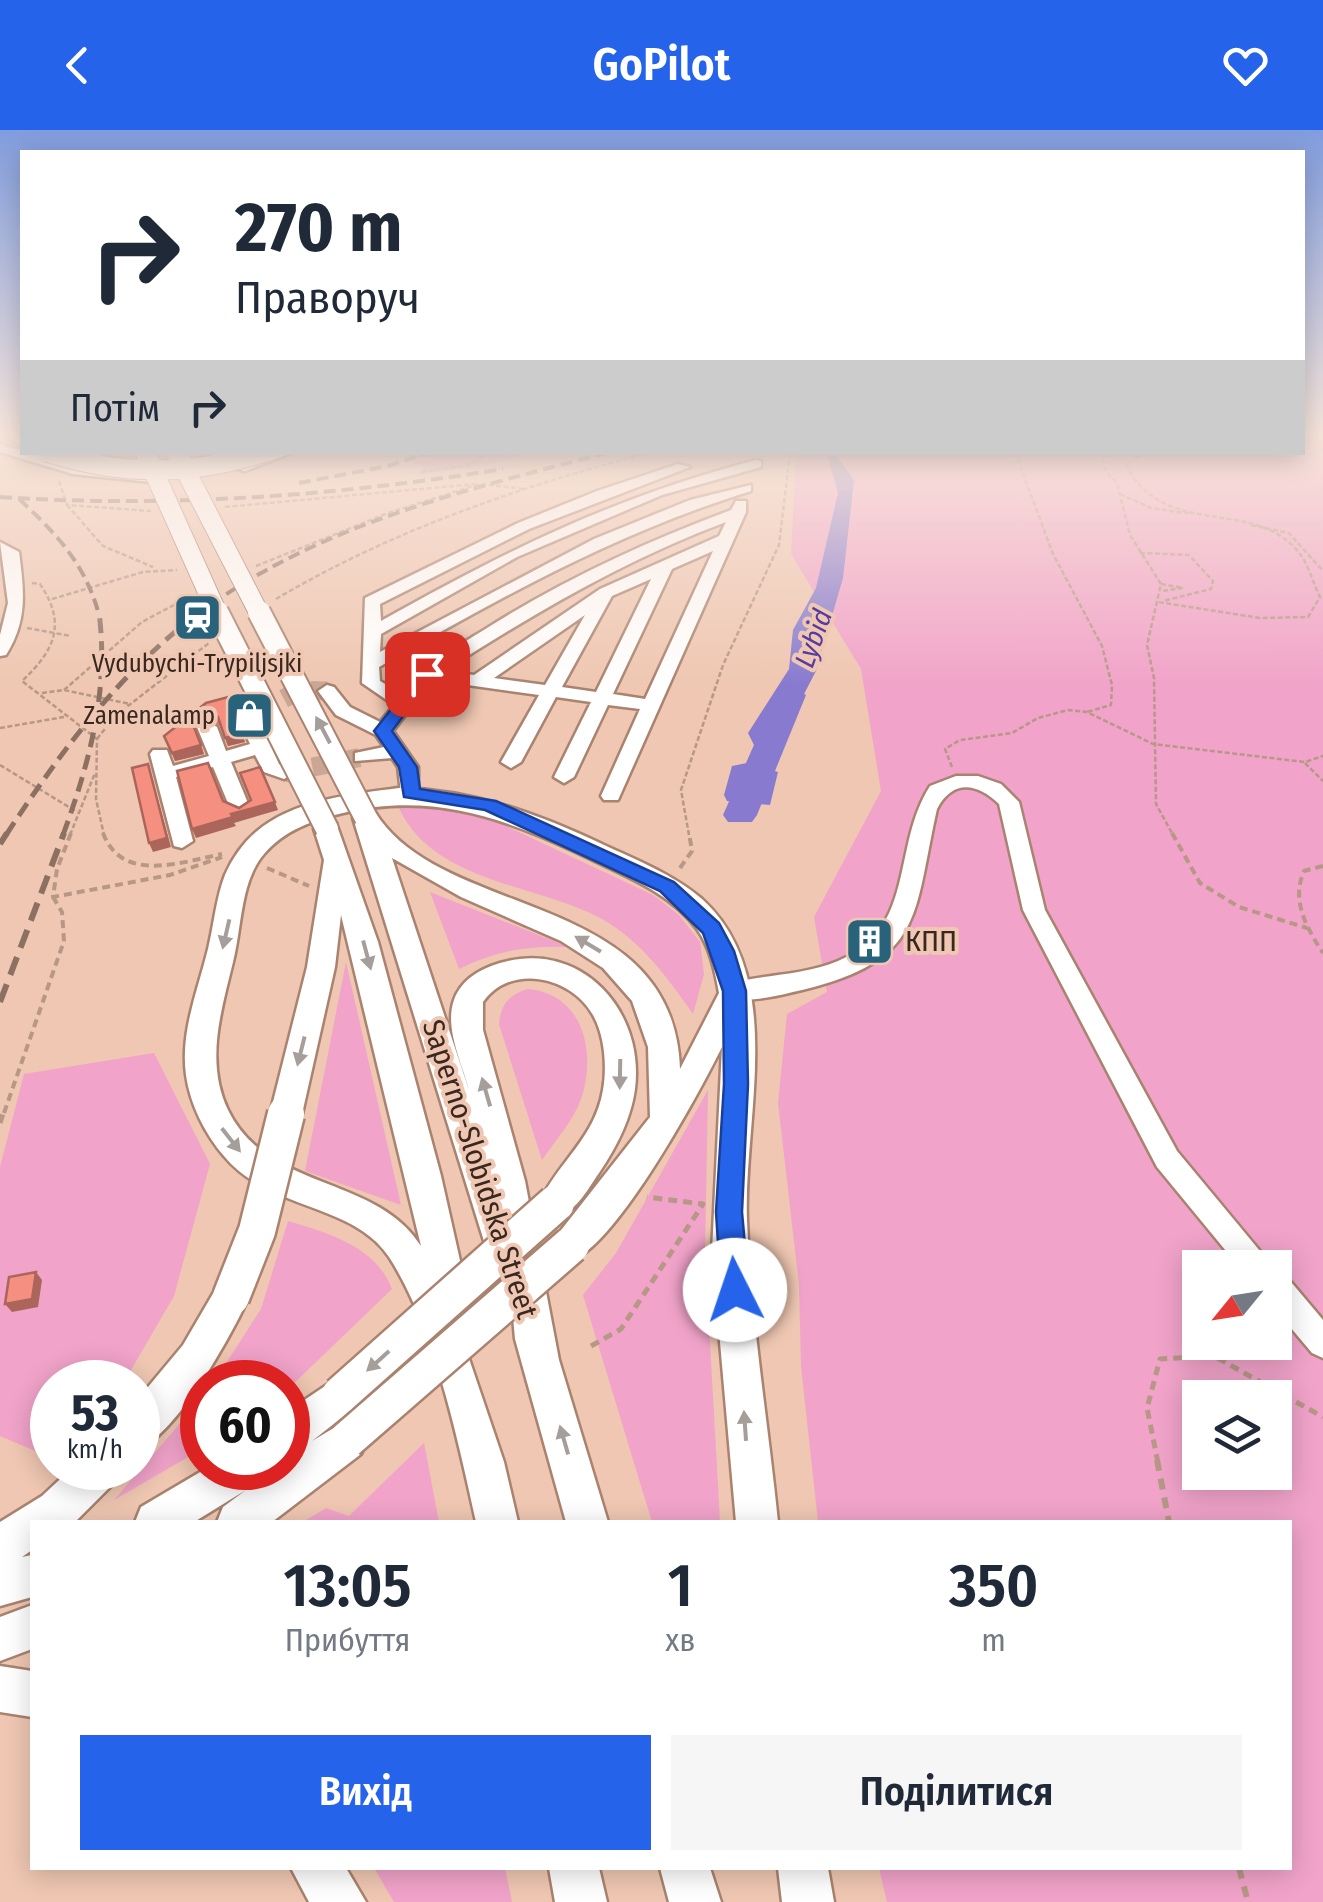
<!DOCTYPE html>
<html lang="uk">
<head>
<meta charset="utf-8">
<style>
	body { margin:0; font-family:"Fira Sans Condensed",sans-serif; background:#f6f6f7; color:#1f2937; height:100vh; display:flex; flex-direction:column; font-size:38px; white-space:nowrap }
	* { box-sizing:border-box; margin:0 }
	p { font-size:32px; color:#747a83 }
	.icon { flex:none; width:55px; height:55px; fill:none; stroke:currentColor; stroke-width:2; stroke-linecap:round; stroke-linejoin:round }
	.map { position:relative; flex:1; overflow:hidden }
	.details { position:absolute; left:30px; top:1390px; width:1262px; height:350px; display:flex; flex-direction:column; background:#fff; border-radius:0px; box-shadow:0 5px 25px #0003 }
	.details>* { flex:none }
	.top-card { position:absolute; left:20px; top:20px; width:1285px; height:305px; border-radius:0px; box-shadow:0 5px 25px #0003; background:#fff; color:#1f2937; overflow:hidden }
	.needle { width:65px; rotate:240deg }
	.tools { position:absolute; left:1182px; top:1120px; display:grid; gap:20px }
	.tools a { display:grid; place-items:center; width:110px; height:110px; border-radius:0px; background:#fff; box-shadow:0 5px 25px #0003; font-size:50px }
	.speed { position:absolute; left:30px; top:1230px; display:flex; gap:20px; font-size:50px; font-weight:700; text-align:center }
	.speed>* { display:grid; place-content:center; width:130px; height:130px; border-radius:50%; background:#fff; box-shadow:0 5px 25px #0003; line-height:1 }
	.speed small { font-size:25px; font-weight:400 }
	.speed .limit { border:15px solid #d22; background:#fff; color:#111 }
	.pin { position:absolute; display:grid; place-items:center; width:85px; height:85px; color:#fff; margin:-42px; border-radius:20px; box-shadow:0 5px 15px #0006 }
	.me { position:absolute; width:110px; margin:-55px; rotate:356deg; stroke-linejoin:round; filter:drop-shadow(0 0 8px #0008) }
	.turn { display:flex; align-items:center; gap:35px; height:210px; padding:0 50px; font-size:45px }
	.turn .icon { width:130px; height:130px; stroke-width:2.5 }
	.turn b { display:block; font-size:70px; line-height:85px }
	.then { display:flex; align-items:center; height:95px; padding:0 50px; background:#0003; gap:20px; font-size:38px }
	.eta { display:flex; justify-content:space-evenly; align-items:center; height:170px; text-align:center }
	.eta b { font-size:60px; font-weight:600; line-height:70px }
	.cta { display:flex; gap:20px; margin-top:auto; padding:20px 50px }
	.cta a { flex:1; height:115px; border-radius:0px; background:#2563eb; color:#fff; font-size:40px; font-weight:600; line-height:115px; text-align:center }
	.cta a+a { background:#f6f6f7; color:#1f2937 }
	header { display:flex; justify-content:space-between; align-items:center; height:130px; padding:0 50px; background:#2563eb; color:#fff; font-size:45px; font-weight:600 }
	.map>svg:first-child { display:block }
	.green { fill:#f1a3c9; fill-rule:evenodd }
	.water { fill:#877acf }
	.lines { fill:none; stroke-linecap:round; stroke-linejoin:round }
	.river { fill:#877acf; fill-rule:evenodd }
	.minor-tunnel { stroke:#caa795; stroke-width:19; stroke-dasharray:19 10; stroke-linecap:butt }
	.minor-casing { stroke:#a9836f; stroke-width:5 }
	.major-casing { stroke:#a9836f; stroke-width:5 }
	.path-far3 { stroke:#b79786; stroke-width:2.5; stroke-dasharray:5 2.5; stroke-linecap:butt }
	.path-far2 { stroke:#b79786; stroke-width:4; stroke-dasharray:8 5; stroke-linecap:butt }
	.path-far1 { stroke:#b79786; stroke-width:5; stroke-dasharray:9 6; stroke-linecap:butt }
	.path { stroke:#b79786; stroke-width:6; stroke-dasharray:11 8; stroke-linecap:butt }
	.minor { fill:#fff; fill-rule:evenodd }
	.major { fill:#fff; fill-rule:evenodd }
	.rail-far2 { stroke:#8c7163; stroke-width:4; stroke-dasharray:12 6; stroke-linecap:butt }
	.rail-far1 { stroke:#8c7163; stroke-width:5; stroke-dasharray:15 8; stroke-linecap:butt }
	.rail { stroke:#8c7163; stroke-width:6; stroke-dasharray:19 10; stroke-linecap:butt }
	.major-bridge-far2-casing { stroke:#a9836f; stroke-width:21; stroke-linecap:butt }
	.major-bridge-far1-casing { stroke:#a9836f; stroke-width:26; stroke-linecap:butt }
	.major-bridge-casing { stroke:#a9836f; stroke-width:41; stroke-linecap:butt }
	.major-bridge-far2 { stroke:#fff; stroke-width:19 }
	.major-bridge-far1 { stroke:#fff; stroke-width:22 }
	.major-bridge { stroke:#fff; stroke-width:36 }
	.wall { fill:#d37c6f }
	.shaded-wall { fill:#ac655a }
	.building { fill:#f59081; stroke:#ac655a; stroke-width:2.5 }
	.oneway { fill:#a59e9b }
	.route { fill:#2563eb; stroke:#184099; stroke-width:2.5 }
	.labels { text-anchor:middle; stroke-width:8; stroke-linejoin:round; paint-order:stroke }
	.far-poi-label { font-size:25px; fill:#382820; stroke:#efc7b2 }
	.far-water-label { font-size:28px; font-style:italic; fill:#543ca1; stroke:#efc7b2 }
	.poi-label { font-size:30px; fill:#382820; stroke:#efc7b2; text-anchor:start }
	.street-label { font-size:30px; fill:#382820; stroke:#efc7b2 }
</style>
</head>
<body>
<header><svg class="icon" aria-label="back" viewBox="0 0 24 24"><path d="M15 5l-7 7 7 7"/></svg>GoPilot<svg class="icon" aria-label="heart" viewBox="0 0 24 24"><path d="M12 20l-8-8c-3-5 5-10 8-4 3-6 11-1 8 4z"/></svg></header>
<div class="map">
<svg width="1323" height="1772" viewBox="0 0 1323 1772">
	<rect width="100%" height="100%" fill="#efc7b2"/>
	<path class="green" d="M1303,308h20v1464h-436l-8,-34h411v-346h-472l-17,-156 -2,-81 -21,-182 9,-89 40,-22 -13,-75 67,-126 -20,-122 -70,-115 5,-101 506,-1zM1200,1138h75v74h-75zM1200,1268h75v74h-75z
		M420,323v-1l110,1 -38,11 -75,11 7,-8 -11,-3z
		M409,674l63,6 181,85 26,20 21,27 4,32 -11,40c-25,-36 -52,-73 -91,-95 -67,-36 -170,-36 -204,-113z
		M430,762l139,55c-41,-2 -74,4 -110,22z
		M346,832l55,243 -96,-34z
		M528,859c55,5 69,63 53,110 -8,22 -26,42 -39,61l-43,-136c2,-20 10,-29 29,-35z
		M154,923l56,111 -36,132 -50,86h-72l-3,75 -49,-21v-269l24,-93z
		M708,960l-3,163 15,269h-68l-69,-227 33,-42z
		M288,1091c41,12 88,26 104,68l-104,100v-7h-74l47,-73z
		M202,1268v51l-88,51z
		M424,1313l15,79h-136l23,-14 23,8z
		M374,1738h131l7,34h-118z"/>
	<path class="water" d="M827,324l10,2 17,24 -11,98 -27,93 -37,71 -24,5 -7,-14 41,-64 4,-39 23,-42 22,-95z
		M747,633l31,9 -8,33 -43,-4 -3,-6 8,-29z"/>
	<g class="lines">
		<path class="river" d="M791,556l15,9 -49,120 -5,7h-24l-5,-7 53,-120z"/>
		<path class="minor-tunnel" d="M258,582l42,-22 27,1
			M284,643l78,-16"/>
		<defs>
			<path id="minor" d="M0,314l74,22 77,8 7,4 -7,4 -78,-8 -73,-22z
				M272,322h22l-49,19 -12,-3z
				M756,330l5,1v6l-99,28 -145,62 -136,77 -1,18 214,-113 96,-39 61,-15v6c-133,41 -252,107 -372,176l1,14 22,13c23,-30 53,-46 85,-66 78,-49 158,-86 244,-118l5,-9h10v11l-128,288h-14l-3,-4 39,-87 -32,-4 -34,72 -10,6 -10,-6 37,-75 -35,-5 -35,65 -10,6 -10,-6 38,-67 -107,-15 -39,51 25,36v30l-7,2 -10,-6 -3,-26 -6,-9 -37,3v-8l29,-6 -8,-12 -40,-20 -18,-24 9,-6 7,2 16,20 30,15 14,-17 -32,-22 3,-85 153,-75 79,-32 81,-27 12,3 -161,62 -149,75 1,17c126,-71 234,-124 375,-161zM726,392l-7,14 -119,53 -126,86 -30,-4c91,-58 180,-111 282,-149zM713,421l-68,148 -32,-5 59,-125zM651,449l-55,113 -34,-5 50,-91zM585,485l-40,70 -51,-7z
				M0,412l19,10c5,39 9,68 -13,103l-6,1v-21l8,-32z
				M258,576l9,6 -7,10 19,42 15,9 -10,6 -20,-7 -9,-17 -24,7 19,46 -10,6 -10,-6 -17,-41 -37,10 17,64 -11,7 -8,-2 -24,-92 3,-4h14l6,16 36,-10 -12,-29 10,-6 10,6 9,24 24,-7 -10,-22 11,-14z
				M956,646h22l23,8 18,18 26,108 132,241 97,117h-34l-83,-101 -134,-257 -24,-106c-22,-21 -46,-25 -62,5 -24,107 -12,151 -135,181 -22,5 -54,14 -77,7l-3,-6 3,-6c37,-11 77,-9 113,-24 79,-32 53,-114 92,-175z
				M1275,1142l11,4 37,44v38l-11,-5 -37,-44z"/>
			<path id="major" d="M10,308h12v8z
				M399,658c74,2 137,25 203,56 34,16 71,30 100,55 86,78 41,221 45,321 4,102 21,202 31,302h-42l-24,-270 10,-205c-24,48 -104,196 -151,214l-13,-5 -5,-11 5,-11 92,-117 -2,-70 -16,-46 -29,-33 -42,-27 -100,-44 -69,-39 77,232c-7,-27 -25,-62 -15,-90 7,-20 26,-31 46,-37 80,-24 145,47 135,126 -4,30 -19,59 -36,84 -14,20 -28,50 -55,40l-5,-10c19,-41 56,-65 64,-113 4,-23 2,-54 -10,-75 -22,-39 -83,-52 -110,-13v28l42,151 34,179 49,162h-42l-51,-183 -5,-56 -13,-5 -5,-11 -139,-449 4,-6h18c67,109 299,77 305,257l39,-76c-4,-22 -9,-46 -22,-64 -24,-33 -64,-50 -100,-67 -83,-40 -160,-72 -254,-49 -29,7 -59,17 -79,41 -24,28 -22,73 -31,108 -12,49 -28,100 -5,148 40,82 147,64 193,136l-80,-331 -6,52 -33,147 -5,9 -11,4 -11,-4 -5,-9 37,-147 17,-107 -10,-31 13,-8 9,2 42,119 63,234 31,138 -6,12 -7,3 45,133 14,60h-42c-18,-81 -41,-194 -87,-265 -35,-54 -121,-47 -165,-101 -19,-22 -34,-52 -38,-81 -6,-43 12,-85 22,-126 6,-25 8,-51 17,-74 7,-16 18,-32 31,-43 37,-32 96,-38 143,-44z
				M231,1150l13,5 5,12c-18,39 -72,137 -111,152v-50l45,-54 35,-60z
				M340,1246l14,6 6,13 -6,13 -42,33 35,-21 14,6 6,14 -6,14 -89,68h-55l6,-15 23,-17 -52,32h-59l6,-15 66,-39h57l-5,12 18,-12h11v-9l13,-9 -13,5v-44z
				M72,1338h49l-6,14 -40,40h-43v28l-10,7 10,-2v42l-32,9v-84l42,-26z
				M32,1475v44l-32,12v-44z
				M0,1536l32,5v46l-32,-5z
				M291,1738h55l20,34h-57z
				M549,1738h50l8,34h-52z
				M660,1738h50l11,34h-52z
				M778,1738h50l6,34h-52z"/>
		</defs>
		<use href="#minor" class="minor-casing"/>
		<use href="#major" class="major-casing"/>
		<path class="path-far3" d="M1308,308l15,13
			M1015,322l38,102 49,92 10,39 -1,20 -24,7
			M1101,322l5,19 11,12 13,52 31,49 -14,61 7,33 2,126 17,31
			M1145,322l-19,13c38,74 122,33 169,83 13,13 17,33 25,49l-12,20 -48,1 -102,-16
			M421,342l48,-7 22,-13
			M59,351l8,24 84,6
			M1120,364l31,14 41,6
			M67,375l36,41 50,21
			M225,377l250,-23
			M1251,395l38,8 34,38
			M1140,423l49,2 24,26 -2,8 -48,12
			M256,436l132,-53 91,-29 47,5
			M32,453l8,1c27,40 15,66 -18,97l75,58 -1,60 8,36
			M1161,454l22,4 -21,3
			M52,469l91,-27 34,-2
			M276,469c117,-69 245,-113 376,-147
			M27,498l44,8
			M189,498l2,4
			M64,560l78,-68 45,-24
			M42,563l22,-3 66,14
			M0,598l64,-11
			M97,609l18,-23 94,-73
			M1305,633l18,18
			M0,635l77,47
			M952,637l-7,-18 15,-9 52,-7 26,-15 30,-8 19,2 66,32 152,18 18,-6
			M70,705l25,-62
			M689,705l-8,-45 42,-125 56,-120 11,-93"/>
		<path class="path-far2" d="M71,703l-14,36 -4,28 117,-22 52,-18
			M103,703c19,51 79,29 119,21
			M1172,703l28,50 39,24 68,21
			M1323,736l-19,5c-13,29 2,56 19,82
			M267,738l42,18
			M680,738l12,-17 -3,-18
			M4,983l60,-172 -2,-29 -9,-15"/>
		<path class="path-far1" d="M0,993l4,-13
			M591,1216l30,-17 82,-125 -56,-7
			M1158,1333l-11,-55 13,-49 54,-3 109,61"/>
		<path class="path" d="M1157,1330l12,62
			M1239,1738l9,34"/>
		<use href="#minor" class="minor"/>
		<use href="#major" class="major"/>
		<path class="rail-far2" d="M299,353l89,-17 43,-14
			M0,367c170,11 335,-1 503,-28
			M19,369c37,34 67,66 80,116
			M197,485c118,-90 272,-126 413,-163"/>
		<path class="rail-far1" d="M6,705c56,-85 112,-161 194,-223
			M63,705c27,-74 46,-144 36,-223"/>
		<path class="rail" d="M0,714l7,-11
			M0,872l64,-169"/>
		<defs>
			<path id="major-bridge-far2" d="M47,322c73,24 145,24 218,0
				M145,322l73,163
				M176,322l84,163"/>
			<path id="major-bridge-far1" d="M217,482l110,217
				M259,482l107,206"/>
			<path id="major-bridge" d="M231,1167l26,-66 29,-117
				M340,1265l216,-192
				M347,1310l224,-195"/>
		</defs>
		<use href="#major-bridge-far2" class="major-bridge-far2-casing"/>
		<use href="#major-bridge-far1" class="major-bridge-far1-casing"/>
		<use href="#major-bridge" class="major-bridge-casing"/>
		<use href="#major-bridge-far2" class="major-bridge-far2"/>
		<use href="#major-bridge-far1" class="major-bridge-far1"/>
		<use href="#major-bridge" class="major-bridge"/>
	</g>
	<path class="wall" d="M206,573l39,39 -17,4 -8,-20 -15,-8 -11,8 10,28 -29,7 -11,-25z"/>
	<path class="shaded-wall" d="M232,566l13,46 -17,4 -3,-8z
		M202,579l3,9 -12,8 -3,-9z
		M201,615l3,9 -29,7 -3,-8z
		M148,634l23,83 -18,5 -4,-9z
		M275,672l3,8 -44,13 2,3 -40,12 -4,-9 39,-15z
		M36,1142l6,8 -4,27 -26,5 -7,-8z"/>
	<path class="building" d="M232,566l10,37 -17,5 -7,-21 -16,-8 -12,8 11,28 -29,8 -8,-17 42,-33z
		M208,633l15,38 16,7 12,-8 -11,-27 20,-6 15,35 -44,12 2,3 -41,12 -15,-58z
		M148,634l19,74 -18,5 -17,-75z
		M36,1142l-4,27 -27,5 4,-27z"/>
	<defs><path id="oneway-solid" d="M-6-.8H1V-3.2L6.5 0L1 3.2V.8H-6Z" transform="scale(2.5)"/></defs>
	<g class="oneway">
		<use href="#oneway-solid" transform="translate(323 600) rotate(-118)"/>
		<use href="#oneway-solid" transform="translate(226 804) rotate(103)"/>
		<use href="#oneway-solid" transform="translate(588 814) rotate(-149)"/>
		<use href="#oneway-solid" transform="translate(367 825) rotate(75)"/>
		<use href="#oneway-solid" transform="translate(301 921) rotate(104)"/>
		<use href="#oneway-solid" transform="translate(620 944) rotate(91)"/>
		<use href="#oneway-solid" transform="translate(486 962) rotate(-106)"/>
		<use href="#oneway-solid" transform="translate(231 1010) rotate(52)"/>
		<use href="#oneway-solid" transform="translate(378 1231) rotate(138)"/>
		<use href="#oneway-solid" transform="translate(745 1296) rotate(-94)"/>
		<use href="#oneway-solid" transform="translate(564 1310) rotate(-106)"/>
	</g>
	<linearGradient id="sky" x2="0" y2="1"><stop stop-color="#819dde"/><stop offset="0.55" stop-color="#f8e6dc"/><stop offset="1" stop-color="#f8e6dc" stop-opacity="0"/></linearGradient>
	<rect width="1323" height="556" fill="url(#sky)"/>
	<path class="route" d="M421,541l14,3 -43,57 25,36 3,22 76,12 178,81 45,41 15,28 12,40 2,93 -6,128 7,78 -4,9 -10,4 -10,-4 -4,-9 -5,-78 8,-128 -1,-93 -20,-58 -43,-42 -175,-81 -81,-13 -5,-30 -25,-36z"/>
	<defs>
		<symbol id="station-square" viewBox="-11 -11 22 22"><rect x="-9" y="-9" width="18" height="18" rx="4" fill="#28627b" stroke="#efc7b2"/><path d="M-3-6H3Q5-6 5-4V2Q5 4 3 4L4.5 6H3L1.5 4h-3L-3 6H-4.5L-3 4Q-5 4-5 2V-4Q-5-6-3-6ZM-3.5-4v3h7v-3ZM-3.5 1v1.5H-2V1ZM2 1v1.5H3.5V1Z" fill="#fff"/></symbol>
		<symbol id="shop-square" viewBox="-11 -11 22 22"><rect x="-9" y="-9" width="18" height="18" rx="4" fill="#28627b" stroke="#efc7b2"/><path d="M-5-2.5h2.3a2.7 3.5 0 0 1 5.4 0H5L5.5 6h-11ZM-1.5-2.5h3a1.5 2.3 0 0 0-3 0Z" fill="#fff"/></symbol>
		<symbol id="building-square" viewBox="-11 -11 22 22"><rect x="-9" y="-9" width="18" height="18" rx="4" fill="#28627b" stroke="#efc7b2"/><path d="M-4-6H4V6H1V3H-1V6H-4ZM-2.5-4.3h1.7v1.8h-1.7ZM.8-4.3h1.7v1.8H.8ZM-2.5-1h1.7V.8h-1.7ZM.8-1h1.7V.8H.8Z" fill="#fff"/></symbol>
	</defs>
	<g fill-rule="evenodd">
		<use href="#station-square" x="170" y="460" width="55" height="55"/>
		<use href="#shop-square" x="222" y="558" width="55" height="55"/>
		<use href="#building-square" x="842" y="784" width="55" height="55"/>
	</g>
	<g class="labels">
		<g class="far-poi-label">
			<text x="197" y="542">Vydubychi-Trypiljsjki</text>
			<text x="215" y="594" text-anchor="end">Zamenalamp</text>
		</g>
		<g class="far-water-label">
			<text transform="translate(813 508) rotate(-70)" y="10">Lybid</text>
		</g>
		<g class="poi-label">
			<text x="905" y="821">КПП</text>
		</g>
		<g class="street-label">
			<text transform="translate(480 1039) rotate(72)" y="10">Saperno-Slobidska Street</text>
		</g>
	</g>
</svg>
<div class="tools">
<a><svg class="needle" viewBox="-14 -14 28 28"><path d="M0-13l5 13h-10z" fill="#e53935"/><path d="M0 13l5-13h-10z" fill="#747a83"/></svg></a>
<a><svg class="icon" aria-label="layers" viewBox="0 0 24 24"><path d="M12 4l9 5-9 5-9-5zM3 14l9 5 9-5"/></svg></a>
</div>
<div class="speed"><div>53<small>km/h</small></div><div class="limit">60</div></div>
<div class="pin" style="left:427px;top:544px;background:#d93025"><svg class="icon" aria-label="arrive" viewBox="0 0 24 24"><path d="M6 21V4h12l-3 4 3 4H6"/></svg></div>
<svg class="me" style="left:735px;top:1160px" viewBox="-20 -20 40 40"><circle r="19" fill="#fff"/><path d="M0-13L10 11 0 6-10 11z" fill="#2563eb"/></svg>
<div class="top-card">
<div class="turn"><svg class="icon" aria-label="right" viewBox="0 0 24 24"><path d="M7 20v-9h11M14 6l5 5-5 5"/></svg><div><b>270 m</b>Праворуч</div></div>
<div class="then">Потім<svg class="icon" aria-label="right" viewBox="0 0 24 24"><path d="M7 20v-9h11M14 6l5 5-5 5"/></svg></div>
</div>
<section class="details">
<div class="eta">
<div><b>13:05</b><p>Прибуття</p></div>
<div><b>1</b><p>хв</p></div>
<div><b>350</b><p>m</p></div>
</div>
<div class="cta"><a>Вихід</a><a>Поділитися</a></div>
</section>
</div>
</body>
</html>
